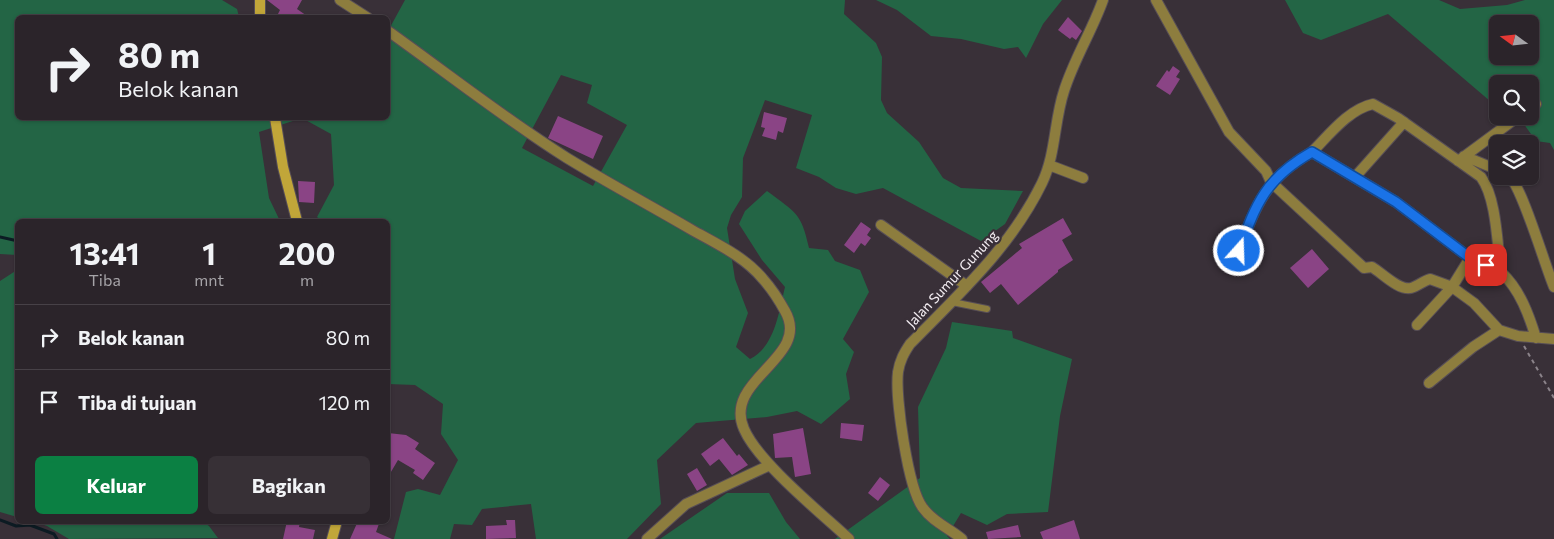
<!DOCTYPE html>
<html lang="id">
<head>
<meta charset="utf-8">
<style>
	body { margin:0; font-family:Commissioner,sans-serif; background:#373036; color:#f1f3f6; height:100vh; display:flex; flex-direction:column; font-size:19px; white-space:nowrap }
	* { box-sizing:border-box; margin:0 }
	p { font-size:16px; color:#a6a4a8 }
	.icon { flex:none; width:28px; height:28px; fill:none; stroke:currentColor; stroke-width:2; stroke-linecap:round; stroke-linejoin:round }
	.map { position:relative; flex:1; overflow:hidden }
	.details { position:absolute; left:15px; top:219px; width:375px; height:305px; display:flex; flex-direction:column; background:#2b242a; border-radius:8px; box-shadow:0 1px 4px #0004,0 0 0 1px #474147 }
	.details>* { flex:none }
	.guide { position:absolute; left:15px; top:15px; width:375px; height:105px; border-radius:8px; box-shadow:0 1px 4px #0004,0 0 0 1px #474147; background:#2b242a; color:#f1f3f6; overflow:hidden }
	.needle { width:32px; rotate:285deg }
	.tools { position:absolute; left:1489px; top:15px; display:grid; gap:10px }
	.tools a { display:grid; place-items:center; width:50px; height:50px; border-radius:8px; background:#2b242a; box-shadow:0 1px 4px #0004,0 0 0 1px #474147; font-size:25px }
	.pin { position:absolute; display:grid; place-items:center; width:42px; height:42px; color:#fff; margin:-21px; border-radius:10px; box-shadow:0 2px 8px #0006 }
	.me { position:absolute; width:55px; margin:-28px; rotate:20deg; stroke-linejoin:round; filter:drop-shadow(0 0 4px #0008) }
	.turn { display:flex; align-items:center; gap:18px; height:105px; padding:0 20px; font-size:22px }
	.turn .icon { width:65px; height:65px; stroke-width:2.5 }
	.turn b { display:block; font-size:35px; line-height:42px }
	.eta { display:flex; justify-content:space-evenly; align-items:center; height:85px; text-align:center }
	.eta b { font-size:30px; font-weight:700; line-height:35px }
	.button { display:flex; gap:10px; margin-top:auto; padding:10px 20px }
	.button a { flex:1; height:58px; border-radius:8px; background:#0b8043; color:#fff; font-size:20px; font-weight:700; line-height:58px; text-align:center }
	.button a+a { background:#373036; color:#f1f3f6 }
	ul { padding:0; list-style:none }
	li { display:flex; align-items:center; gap:15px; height:65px; padding:0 20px; border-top:1px solid #474147 }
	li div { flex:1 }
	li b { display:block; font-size:19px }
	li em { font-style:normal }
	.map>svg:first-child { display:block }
	.green { fill:#236545; fill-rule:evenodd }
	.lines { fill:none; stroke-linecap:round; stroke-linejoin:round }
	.stream { stroke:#0c1b23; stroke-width:3 }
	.building { fill:#8a4485 }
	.lane-casing { stroke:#574e56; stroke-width:8 }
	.street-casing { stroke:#574e56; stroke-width:12 }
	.secondary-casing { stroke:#574e56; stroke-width:12 }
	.path { stroke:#8b838a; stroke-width:2; stroke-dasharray:4 4; stroke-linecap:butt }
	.lane { stroke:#8d7d3e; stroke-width:6 }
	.street { stroke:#8d7d3e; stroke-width:10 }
	.secondary { stroke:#c1a639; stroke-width:10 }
	.route-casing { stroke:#114b97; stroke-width:12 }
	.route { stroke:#1a73e8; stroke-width:9 }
	.labels { text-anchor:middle; stroke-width:4.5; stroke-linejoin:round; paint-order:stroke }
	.street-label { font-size:14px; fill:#f4eef3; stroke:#393038 }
</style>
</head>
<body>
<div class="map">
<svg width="1554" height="539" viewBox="0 0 1554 539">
	<rect width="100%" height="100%" fill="#393038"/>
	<path class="green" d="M0,0h222l15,9 2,8 -221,1v100h370v-87l17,-31h440l-1,14 32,29 6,14 -1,43 6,13 32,29 24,36 18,10 62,3 -18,33 -24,17 -98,-53 -27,6 -20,-6 -17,-11 -23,-9 16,-53 -47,-15 -22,58 -1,39 -11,18 -4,13 8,51 13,34 -12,34 14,12c25,-12 29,-48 35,-72l-23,-27 -23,-36 6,-13 22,-20c29,22 34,21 42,57l19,2 7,11 25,9 9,22 -26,47 11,13 -8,22 4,25 -29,25 -24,-13 -30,6 -71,6 -39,37 4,44 -34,35h-91l-5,-35 -49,5 -10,16 -18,-1 -4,15h-56l12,-47 12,-3 22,6 18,-35 -17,-26 2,-30 -28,-19 -27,-1v-163h-66l-5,-4 17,-32 -3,-51 -29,-16 -43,14 10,66 11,23h-262l-1,34 -17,-1zM561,75l31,10 -5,18 40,22 -34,61 -71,-38z
		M876,0h186l-19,24 -17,34 -8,-11 -14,2 -43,-10 -30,-3 -34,-26z
		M1285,0h154l21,9 47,-4 18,-5h29v150l-4,-7 -14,-2 -18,-25h12v-32h-32l-1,23 -109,-93 -67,26 -18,-7zM1498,24h32v32h-32z
		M17,270v247l-17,-5v-231z
		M952,322l60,9 1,7 59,21 -12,57 -12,96 -41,2 -20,11 -26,-12 -14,23 3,3h-115l85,-61 -2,-71 28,-59z
		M727,493h42l17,29 14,17h-140z
		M32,521h170l7,5 9,12 -149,1 -22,-13z"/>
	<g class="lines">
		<path class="stream" d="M0,237l18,4
			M0,520l16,6 14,-1 24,9 3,5"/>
	</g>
	<path class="building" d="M267,0h35l-5,9 13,9h-34l4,-8z
		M1068,17l14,14 -6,9 -4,-3 -2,2 -12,-9z
		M1173,66l7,5 -4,6 4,2 -10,16 -14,-9 11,-16 2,2z
		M764,112l23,6 -4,15 -5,-2 -2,9 -14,-4 3,-8 -4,-1z
		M558,116l45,20 -10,23 -45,-21z
		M298,181l17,1 -1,21 -15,-1z
		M1063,218l9,16 -10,6 11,20 -15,10v2l-40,33 -17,-21 -11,9 -9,-11 41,-34 -3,-4z
		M861,222l10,7 -4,6 4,3 -6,8 -4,-3 -7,10 -10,-8z
		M1312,249l17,20 -21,19 -18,-20z
		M841,423l23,2 -2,16 -22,-3z
		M803,428l8,46 -16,3 -3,-20 -17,1 -2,-24z
		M388,433l18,2 13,8 -4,6 20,14 -12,17 -10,-7 2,-3 -17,-10 -10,17z
		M723,438l14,18 2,-2 9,11 -16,10 -13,-16 -9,7 -9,-12z
		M697,468l10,17 -10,6 -10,-17z
		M880,477l10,8 -12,16 -10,-8z
		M506,520h9l1,18 -30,1v-13l21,-1z
		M1074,520l6,19h-37l-3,-7z
		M287,521h13l-1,6 16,3 -2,9h-30z
		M358,521h22l-4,11 16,7h-42z
		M1018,525l3,12 -33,2 -2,-7z"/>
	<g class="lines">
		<defs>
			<path id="lane" d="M952,302l35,7"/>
			<path id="street" d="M340,0l28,18
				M1156,0l73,132 37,39 5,11 93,86 8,-1c10,6 27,24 39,21 7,-2 12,-7 19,-9l22,8 22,16 25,27 19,6 36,3
				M388,31c59,42 117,88 179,127 41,25 84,48 125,72 25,14 53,27 71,49 8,9 16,21 22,32 27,47 -63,68 -41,118 14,33 77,84 105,110
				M1530,108l6,-4
				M1312,152c17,-17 37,-43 61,-48l25,14 83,59c16,22 16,68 20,95
				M1464,156l34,14
				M1458,161l61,-45
				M1049,165l34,13
				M1509,176c13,10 36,90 45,111
				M1355,177l49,-55
				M881,225l86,61
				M1239,251c17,-47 27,-73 73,-99l84,50 74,56 -18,29 -35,38
				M1470,258c10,5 24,8 32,15 18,17 27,42 34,65
				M1429,383l44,-36 26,-17
				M647,539l39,-35 84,-39
				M962,539c-13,-11 -29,-17 -39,-31 -15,-19 -28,-111 -25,-136 2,-12 6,-19 12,-28 49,-50 101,-97 132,-161 14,-29 12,-62 22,-92 10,-32 28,-60 39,-91"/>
			<path id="secondary" d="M260,0v18
				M275,118l8,49 14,54
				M332,539l5,-18"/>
		</defs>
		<use href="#lane" class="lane-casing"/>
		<use href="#street" class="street-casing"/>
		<use href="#secondary" class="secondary-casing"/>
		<path class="path" d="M1524,346l30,52"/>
		<use href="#lane" class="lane"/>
		<use href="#street" class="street"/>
		<use href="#secondary" class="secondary"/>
	</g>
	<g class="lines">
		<defs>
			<path id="route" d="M1239,251c17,-48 27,-73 73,-99l84,50 74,56 16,7"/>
		</defs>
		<use href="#route" class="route-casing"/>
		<use href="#route" class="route"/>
	</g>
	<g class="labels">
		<g class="street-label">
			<text transform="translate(952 279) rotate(-47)" y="5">Jalan Sumur Gunung</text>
		</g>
	</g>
</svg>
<div class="tools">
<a><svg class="needle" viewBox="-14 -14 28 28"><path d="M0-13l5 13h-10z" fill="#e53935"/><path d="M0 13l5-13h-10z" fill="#a6a4a8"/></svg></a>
<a><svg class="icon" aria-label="search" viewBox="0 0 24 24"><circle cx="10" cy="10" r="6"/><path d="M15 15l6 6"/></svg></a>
<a><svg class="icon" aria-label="layers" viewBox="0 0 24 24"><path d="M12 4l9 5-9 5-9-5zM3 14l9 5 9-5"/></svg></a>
</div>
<div class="pin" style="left:1486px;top:265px;background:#d93025"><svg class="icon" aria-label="arrive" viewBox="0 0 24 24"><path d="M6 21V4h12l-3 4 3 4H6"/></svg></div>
<svg class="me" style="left:1239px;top:251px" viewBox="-20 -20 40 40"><circle r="17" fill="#1a73e8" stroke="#fff" stroke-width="3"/><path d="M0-11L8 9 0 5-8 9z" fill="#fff"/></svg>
<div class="guide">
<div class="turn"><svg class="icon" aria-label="right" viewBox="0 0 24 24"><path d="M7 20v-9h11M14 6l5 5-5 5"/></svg><div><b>80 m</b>Belok kanan</div></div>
</div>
<section class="details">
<div class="eta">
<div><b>13:41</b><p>Tiba</p></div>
<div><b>1</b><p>mnt</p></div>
<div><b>200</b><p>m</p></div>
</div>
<ul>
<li><svg class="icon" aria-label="right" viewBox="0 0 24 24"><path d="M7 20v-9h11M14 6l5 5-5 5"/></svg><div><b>Belok kanan</b></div><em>80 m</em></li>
<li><svg class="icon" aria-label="arrive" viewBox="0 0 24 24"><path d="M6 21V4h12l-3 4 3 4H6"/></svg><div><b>Tiba di tujuan</b></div><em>120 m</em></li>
</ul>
<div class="button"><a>Keluar</a><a>Bagikan</a></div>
</section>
</div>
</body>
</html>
